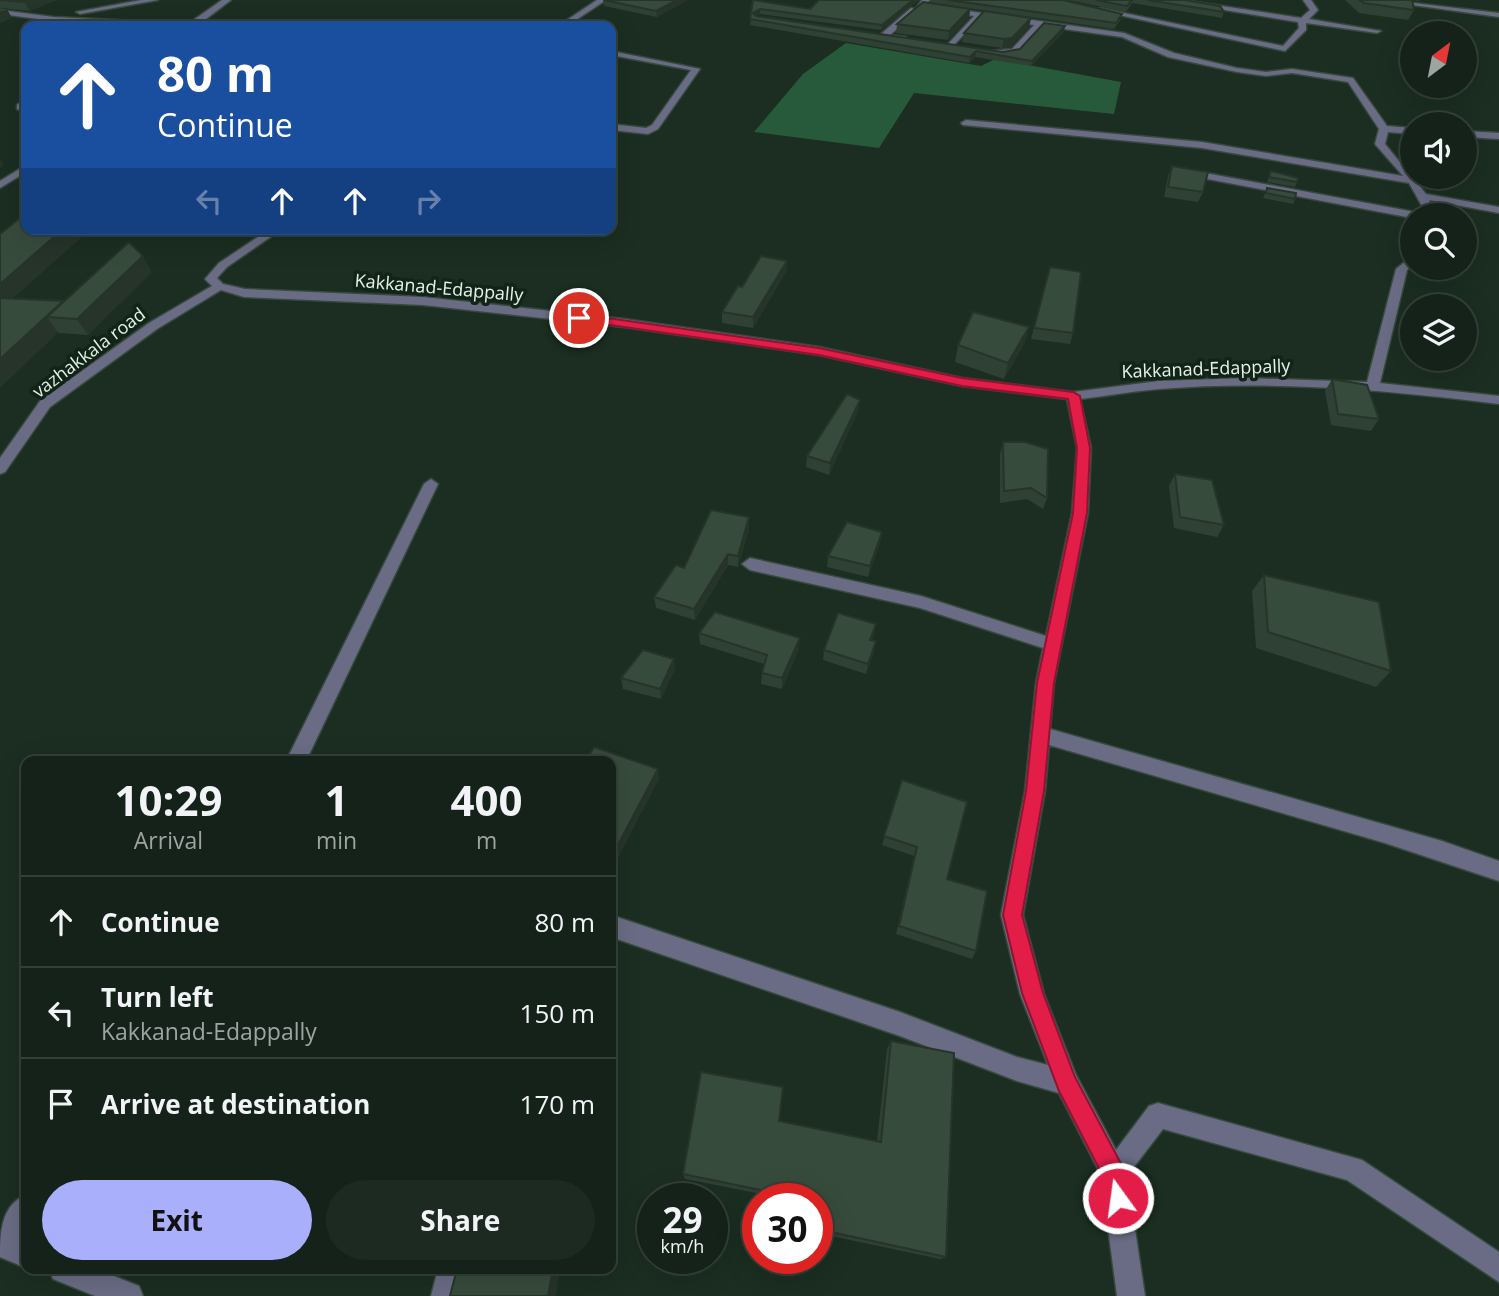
<!DOCTYPE html>
<html lang="en">
<head>
<meta charset="utf-8">
<style>
	body { margin:0; font-family:"Open Sans",sans-serif; background:#1d2a22; color:#f1f3f6; height:100vh; display:flex; flex-direction:column; font-size:26px; white-space:nowrap }
	* { box-sizing:border-box; margin:0 }
	p { font-size:23px; color:#9da4a2 }
	.icon { flex:none; width:38px; height:38px; fill:none; stroke:currentColor; stroke-width:2; stroke-linecap:round; stroke-linejoin:round }
	.map { position:relative; flex:1; overflow:hidden }
	.sheet { position:absolute; left:21px; top:756px; width:595px; height:518px; display:flex; flex-direction:column; background:#142219; border-radius:14px; box-shadow:0 7px 28px #0002,0 0 0 2px #333f38 }
	.sheet>* { flex:none }
	.banner { position:absolute; left:21px; top:21px; width:595px; height:214px; border-radius:14px; box-shadow:0 7px 28px #0002,0 0 0 2px #333f38; background:#1a4fa0; color:#fff; overflow:hidden }
	.needle { width:46px; rotate:32deg }
	.fabs { position:absolute; left:1400px; top:21px; display:grid; gap:14px }
	.fabs a { display:grid; place-items:center; width:77px; height:77px; border-radius:50%; background:#142219; box-shadow:0 7px 28px #0002,0 0 0 2px #333f38; font-size:35px }
	.speed { position:absolute; left:637px; top:1183px; display:flex; gap:14px; font-size:35px; font-weight:700; text-align:center }
	.speed>* { display:grid; place-content:center; width:91px; height:91px; border-radius:50%; background:#142219; box-shadow:0 7px 28px #0002,0 0 0 2px #333f38; line-height:1 }
	.speed small { font-size:18px; font-weight:400 }
	.speed .limit { border:10px solid #d22; background:#fff; color:#111 }
	.pin { position:absolute; display:grid; place-items:center; width:60px; height:60px; color:#fff; margin:-30px; border:4px solid #fff; border-radius:50%; box-shadow:0 2px 7px #0007 }
	.me { position:absolute; width:77px; margin:-38px; rotate:346deg; stroke-linejoin:round; filter:drop-shadow(0 0 5px #0008) }
	.turn { display:flex; align-items:center; gap:24px; height:147px; padding:0 21px; font-size:32px }
	.turn .icon { width:91px; height:91px; stroke-width:2.5 }
	.turn b { display:block; font-size:49px; line-height:60px }
	.lanes { display:flex; align-items:center; height:66px; padding:0 21px; background:#0003; justify-content:center; gap:35px; direction:ltr }
	.lanes .off { opacity:.35 }
	.eta { display:flex; justify-content:space-evenly; align-items:center; height:119px; text-align:center }
	.eta b { font-size:42px; font-weight:700; line-height:49px }
	.button { display:flex; gap:14px; margin-top:auto; padding:14px 21px }
	.button a { flex:1; height:80px; border-radius:42px; background:#aaaffb; color:#111; font-size:28px; font-weight:700; line-height:80px; text-align:center }
	.button a+a { background:#1d2a22; color:#f1f3f6 }
	ul { padding:0; list-style:none }
	li { display:flex; align-items:center; gap:21px; height:91px; padding:0 21px; border-top:2px solid #333f38 }
	li div { flex:1 }
	li b { display:block; font-size:26px }
	li em { font-style:normal }
	.map>svg:first-child { display:block }
	.green { fill:#275a3a }
	.lines { fill:none; stroke-linecap:round; stroke-linejoin:round }
	.minor-casing { stroke:#37493d; stroke-width:3 }
	.minor { fill:#6a6c85; fill-rule:evenodd }
	.wall { fill:#2f4034 }
	.shaded-wall { fill:#26342a }
	.building { fill:#374b3c; stroke:#26342a; stroke-width:2 }
	.route { fill:#e11d48; stroke:#92132f; stroke-width:2 }
	.labels { text-anchor:middle; stroke-width:7; stroke-linejoin:round; paint-order:stroke }
	.far-street-label { font-size:18px; fill:#e6f2e9; stroke:#112417 }
</style>
</head>
<body>
<div class="map">
<svg width="1499" height="1296" viewBox="0 0 1499 1296">
	<rect width="100%" height="100%" fill="#1b2e21"/>
	<path class="green" d="M846,43l135,23 14,-7 126,23 -7,32 -200,-21 -35,55 -125,-16 49,-58z"/>
	<g class="lines">
		<defs>
			<path id="minor" d="M141,0h17l-78,14 -4,-2z
				M222,0h9l-29,22 2,4 -150,-5 -54,-7v-4l54,7 141,7v-5z
				M597,0h9l-39,26h-9z
				M922,0h8l-5,5 199,28 50,20 63,15 29,4 26,-3 61,9 34,48 25,2v6l-24,-2 -3,12 41,50 73,13v6l-70,-13 8,15h-10l-18,-32 -207,-35 -239,-23 -2,-2 5,-3 236,22 201,34 -28,-32 4,-15 -31,-47 -56,-9 -26,3 -29,-4 -69,-15 -46,-20 -80,-11 -25,27 -24,2 -3,-4 22,-2 22,-24 -53,-8 -30,31 -3,-4 26,-28 -58,-8z
				M1163,0h19l119,18 9,-8 -7,-10h8l7,10 -9,9 72,12 -4,2 -71,-10v7l-21,21 -189,-41 4,-2 183,38 16,-18 -1,-6z
				M1387,0l112,13v4l-108,-15z
				M911,8l7,2 -28,25 16,2v4l-25,-3v-4z
				M611,51l89,18 -42,60 -10,5 -37,-4v-6l35,4 6,-3 39,-55 -80,-15z
				M26,98v14l-9,-3v-4z
				M1465,131l34,2v6l-34,-2z
				M26,165v7l-26,16v-7z
				M1184,169l231,43 5,3h-8v3l-231,-44 -2,-2z
				M270,229h12l-55,38 -10,11 6,6 22,5 178,8 201,22 195,28 143,31 111,14 86,-11 86,-3 122,4 29,-113 16,-13v9l-5,5 -27,113 119,13v8c-112,-14 -226,-24 -339,-15 -27,2 -53,7 -80,10l11,49 -3,65 -34,170 -4,46 392,112 57,20v20l-114,-38 -336,-98 -4,46 -22,124 21,79 32,81 40,75 33,-44 9,-3 204,57 137,92v30l-152,-102 -184,-51 -36,47 18,120h-28l-16,-121 -42,-82 -42,-12 -117,-45 -289,-99v-22l289,97 117,45 31,8 -28,-71 -19,-79 24,-124 11,-108 7,-35 -123,-40 -170,-38 -8,-6 8,-6 171,38 125,40 26,-123 5,-65 -10,-49 -105,-13 -143,-31 -195,-28 -201,-22 -179,-8 -23,-7 -64,39 -107,78 -45,65 -5,2v-16l40,-57 109,-78 63,-37 -7,-7 14,-16z
				M431,479l7,5 -132,277h-20l138,-277z
				M26,1195v38l-3,6 3,1v28l-26,-11c0,-24 1,-52 26,-62z
				M49,1269h47l43,17 4,10h-48l-42,-17z
				M438,1269h28l-7,27h-28z"/>
		</defs>
		<use href="#minor" class="minor-casing"/>
		<use href="#minor" class="minor"/>
	</g>
	<path class="wall" d="M0,0h56l-26,11 -29,-3 11,10 -12,5z
		M603,0h85l-31,17 -53,-11z
		M753,0l57,9 9,-9h100l-38,30 -121,-16 -3,2 246,36 17,-3 44,-17 -33,34 -56,-9 -6,6 -219,-38z
		M931,0h132l58,19 -7,10 -183,-26z
		M1068,0h116l40,12 -2,6 -90,-15 -6,9z
		M1345,0h74v1l-7,-1 2,10 -6,10 -49,-7z
		M970,9l-1,9 -21,22 -52,-7 1,-9z
		M1031,18l-2,9 -19,20 -8,1 -40,-6 2,-9z
		M1172,166l31,26 -5,10 -34,-5 4,-21z
		M1271,171l26,11 -2,5 -28,-5z
		M1267,188l28,11 -2,5 -30,-6z
		M787,261l-1,11 -33,56 -31,-5v-11z
		M1050,267l23,66 -3,11 -39,-5z
		M152,272l-64,63 -29,-2 -46,-35 51,4z
		M1029,327l-5,17 -20,35 -49,-17 3,-17z
		M1332,379l47,40 -8,12 -40,-6 -6,-34z
		M858,412l-29,63 -23,-8 1,-11z
		M1003,442l44,56 -4,11 -16,-10 -27,4v-49z
		M1175,474l49,51 -7,12 -43,-9 -5,-42z
		M749,529l-11,38 -10,-2 -33,55 -39,-12 -2,-11 30,-29z
		M880,543l-12,34 -41,-10 1,-11z
		M1264,575l127,96 -15,16 -120,-39 -4,-57z
		M876,624l-4,16 2,12 -8,22 -43,-14 1,-10z
		M699,633l100,16 -17,40 -21,-5 1,-11 2,-9 -64,-20z
		M675,669l-14,30 -38,-10 -2,-11z
		M902,780l45,99 29,72 -4,8 -76,-25 18,-78 -32,-11z
		M891,1041l55,216 -6,2 -123,-26v-34h-30l-102,-20 -2,-5 96,-53 98,20 10,-92z"/>
	<path class="shaded-wall" d="M31,0h25l-26,11 -5,-9z
		M677,0h11l-31,17 -1,-6z
		M913,0h6l-38,30 1,-5z
		M7,9l5,9 -12,5v-11z
		M760,9v5l-7,4v-5z
		M970,9l-1,9 -21,22 1,-9z
		M1031,18l-2,9 -19,20 -8,1 2,-9z
		M1065,26l-1,6 -33,34 1,-5z
		M976,51l-1,6 -6,6 1,-6z
		M0,159l4,6 -4,3z
		M63,229h28l-91,81v-26z
		M143,256l9,16 -64,63 -11,-16z
		M787,261l-1,11 -33,56v-11z
		M63,301l-16,16 11,16 -58,55v-29z
		M1029,327l-5,17 -20,35 4,-16z
		M860,400l-2,12 -29,63 1,-12z
		M749,517v12l-11,38v-11z
		M882,532l-2,11 -12,34 2,-11z
		M728,554v11l-33,55 -1,-11z
		M876,624l-2,11 -6,15 2,-10z
		M800,638l-1,11 -17,40v-11z
		M876,641l-2,11 -8,22 2,-10z
		M674,659l1,10 -14,30 -1,-10z
		M658,769l1,10 -48,93v-14z
		M553,1269h7l-4,27h-8z"/>
	<path class="building" d="M0,0h31l-6,2z
		M604,0h73l-21,11z
		M753,0l57,9 9,-9h94l-31,25 -122,-16 -7,4 3,3 247,36 17,-3 24,-26 21,3 -33,35 -56,-10 -6,6 -220,-38z
		M948,0h115l59,14 -6,9z
		M1096,0h36l-5,6z
		M1147,0h37l36,6 4,6z
		M1360,0h52l2,10 -50,-7z
		M923,2l47,7 -21,22 -52,-7z
		M984,11l47,7 -19,20 -8,1 -40,-6z
		M1172,166l36,6 -5,20 -35,-5z
		M1271,171l27,7 -1,4 -28,-5z
		M1267,188l29,5 -1,6 -29,-6z
		M26,213v16h37l-63,55v-50z
		M129,242l14,14 -66,63 -30,-2z
		M761,256l26,5 -34,56 -31,-5 16,-26 4,1z
		M1050,267l31,5 -8,61 -39,-5z
		M0,298l63,3 -63,58z
		M973,312l56,15 -21,36 -50,-18z
		M1332,379l35,6 12,34 -41,-5z
		M847,394l13,6 -30,63 -23,-7z
		M1003,442h22l23,7 -1,49 -16,-10 -27,3z
		M1175,474l37,6 12,45 -44,-8z
		M711,510l38,7 -11,39 -10,-2 -34,55 -40,-12 22,-32 8,3z
		M847,522l35,10 -12,34 -42,-10z
		M1264,575l115,27 12,69 -123,-39z
		M715,612l85,26 -18,40 -20,-5 5,-18 -68,-22z
		M838,613l38,11 -6,16 6,1 -8,23 -44,-14z
		M643,650l31,9 -14,30 -39,-11z
		M594,747l64,22 -47,89v-97h-25z
		M902,780l65,22 -20,77 40,12 -11,60 -77,-25 18,-79 -33,-11z
		M891,1041l63,12 -8,204 -129,-28v-30h-13l-121,-25 18,-102 82,15 -4,34 102,21z
		M457,1269h96l-5,27h-98z"/>
	<path class="route" d="M579,314l240,34 143,30 111,14 7,4 10,52 -3,65 -33,170 -10,108 -22,124 21,78 32,84 51,96 4,25 -4,8 -8,4 -9,-4 -6,-30 -44,-85 -37,-98 -19,-78 23,-124 11,-108 36,-170 4,-65 -9,-49 -106,-13 -143,-31 -244,-35v-5z"/>
	<g class="labels">
		<g class="far-street-label">
			<text transform="translate(439 288) rotate(5)" y="6">Kakkanad-Edappally</text>
			<text transform="translate(89 353) rotate(-37)" y="6">vazhakkala road</text>
			<text transform="translate(1206 369) rotate(-2)" y="6">Kakkanad-Edappally</text>
		</g>
	</g>
</svg>
<div class="fabs">
<a><svg class="needle" viewBox="-14 -14 28 28"><path d="M0-13l5 13h-10z" fill="#e53935"/><path d="M0 13l5-13h-10z" fill="#9da4a2"/></svg></a>
<a><svg class="icon" aria-label="sound" viewBox="0 0 24 24"><path d="M4 9h4l5-4v14l-5-4H4zM17 9q2 3 0 6"/></svg></a>
<a><svg class="icon" aria-label="search" viewBox="0 0 24 24"><circle cx="10" cy="10" r="6"/><path d="M15 15l6 6"/></svg></a>
<a><svg class="icon" aria-label="layers" viewBox="0 0 24 24"><path d="M12 4l9 5-9 5-9-5zM3 14l9 5 9-5"/></svg></a>
</div>
<div class="speed"><div>29<small>km/h</small></div><div class="limit">30</div></div>
<div class="pin" style="left:579px;top:318px;background:#d93025"><svg class="icon" aria-label="arrive" viewBox="0 0 24 24"><path d="M6 21V4h12l-3 4 3 4H6"/></svg></div>
<svg class="me" style="left:1118px;top:1198px" viewBox="-20 -20 40 40"><circle r="17" fill="#e11d48" stroke="#fff" stroke-width="3"/><path d="M0-11L8 9 0 5-8 9z" fill="#fff"/></svg>
<div class="banner">
<div class="turn"><svg class="icon" aria-label="ahead" viewBox="0 0 24 24"><path d="M12 20V5M6 11l6-6 6 6"/></svg><div><b>80 m</b>Continue</div></div>
<div class="lanes"><svg class="icon off" aria-label="left" viewBox="0 0 24 24"><path d="M17 20v-9H6M10 6l-5 5 5 5"/></svg><svg class="icon" aria-label="ahead" viewBox="0 0 24 24"><path d="M12 20V5M6 11l6-6 6 6"/></svg><svg class="icon" aria-label="ahead" viewBox="0 0 24 24"><path d="M12 20V5M6 11l6-6 6 6"/></svg><svg class="icon off" aria-label="right" viewBox="0 0 24 24"><path d="M7 20v-9h11M14 6l5 5-5 5"/></svg></div>
</div>
<section class="sheet">
<div class="eta">
<div><b>10:29</b><p>Arrival</p></div>
<div><b>1</b><p>min</p></div>
<div><b>400</b><p>m</p></div>
</div>
<ul>
<li><svg class="icon" aria-label="ahead" viewBox="0 0 24 24"><path d="M12 20V5M6 11l6-6 6 6"/></svg><div><b>Continue</b></div><em>80 m</em></li>
<li><svg class="icon" aria-label="left" viewBox="0 0 24 24"><path d="M17 20v-9H6M10 6l-5 5 5 5"/></svg><div><b>Turn left</b><p>Kakkanad-Edappally</p></div><em>150 m</em></li>
<li><svg class="icon" aria-label="arrive" viewBox="0 0 24 24"><path d="M6 21V4h12l-3 4 3 4H6"/></svg><div><b>Arrive at destination</b></div><em>170 m</em></li>
</ul>
<div class="button"><a>Exit</a><a>Share</a></div>
</section>
</div>
</body>
</html>
